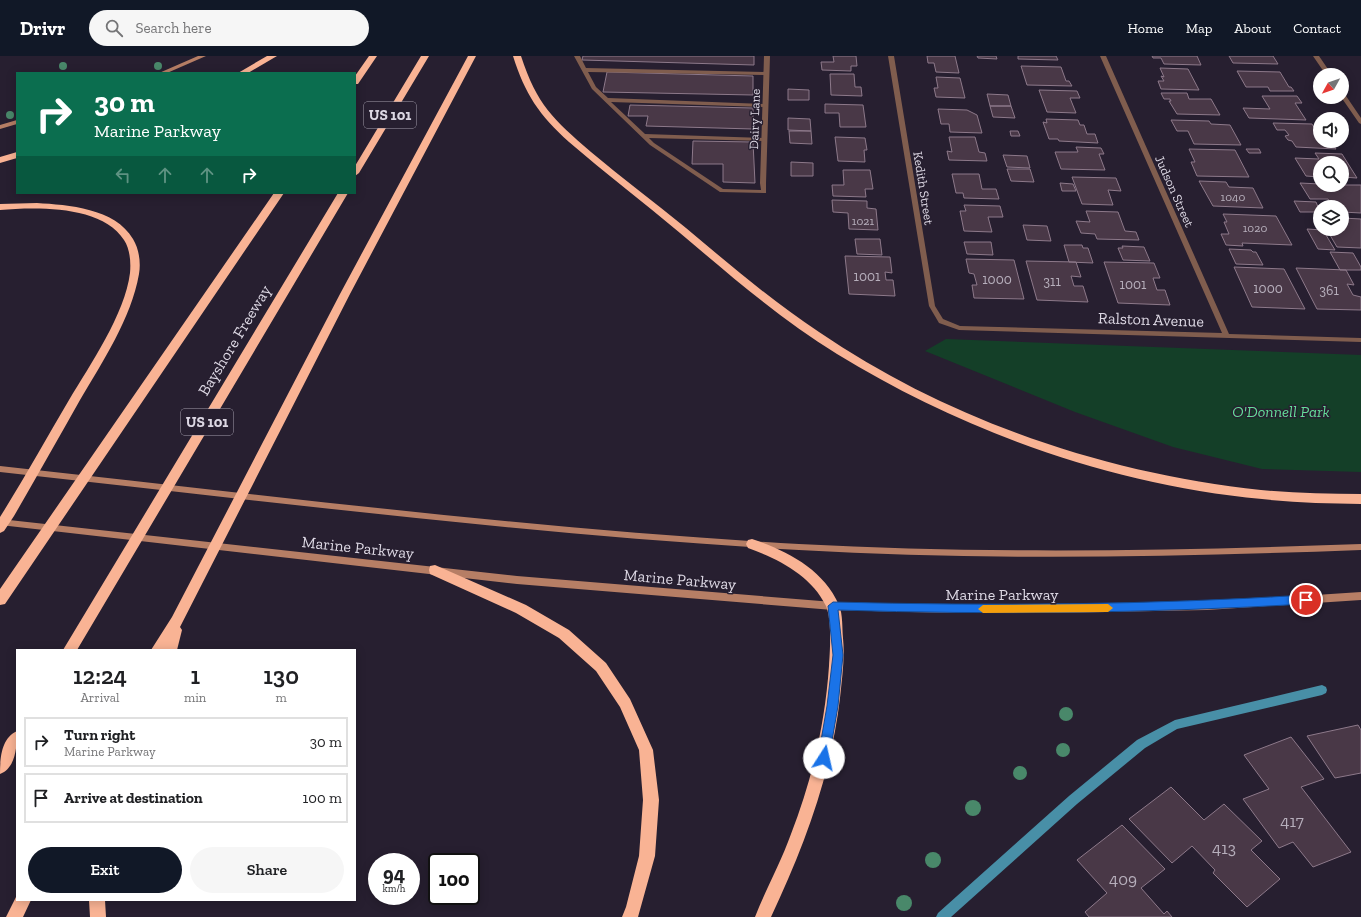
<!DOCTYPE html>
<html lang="en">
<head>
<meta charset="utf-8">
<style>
	body { margin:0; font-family:"Zilla Slab",serif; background:#f6f6f6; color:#202124; height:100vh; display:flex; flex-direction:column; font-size:15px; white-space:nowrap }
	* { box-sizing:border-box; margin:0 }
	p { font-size:13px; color:#757577 }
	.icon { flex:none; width:22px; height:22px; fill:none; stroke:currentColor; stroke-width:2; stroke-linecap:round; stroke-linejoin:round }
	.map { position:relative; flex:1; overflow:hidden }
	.drawer { position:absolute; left:16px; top:593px; width:340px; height:252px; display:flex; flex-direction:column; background:#fff; border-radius:0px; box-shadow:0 2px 10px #0003 }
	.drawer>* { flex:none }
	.guide { position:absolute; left:16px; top:16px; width:340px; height:122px; border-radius:0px; box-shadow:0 2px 10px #0003; background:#0b6e4f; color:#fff; overflow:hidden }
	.needle { width:26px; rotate:230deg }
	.tools { position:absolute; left:1313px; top:12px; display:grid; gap:8px }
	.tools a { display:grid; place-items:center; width:36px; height:36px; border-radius:50%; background:#fff; box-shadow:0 2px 10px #0003; font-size:20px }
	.speed { position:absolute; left:368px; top:797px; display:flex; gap:8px; font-size:20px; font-weight:700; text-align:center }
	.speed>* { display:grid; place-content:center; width:52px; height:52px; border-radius:50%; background:#fff; box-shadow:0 2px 10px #0003; line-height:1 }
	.speed small { font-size:10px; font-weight:400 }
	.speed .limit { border:2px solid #111; border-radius:6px; background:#fff; color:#111 }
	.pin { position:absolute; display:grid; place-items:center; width:34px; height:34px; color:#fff; margin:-17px; border:2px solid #fff; border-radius:50%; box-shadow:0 1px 4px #0007 }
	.me { position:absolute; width:44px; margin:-22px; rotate:10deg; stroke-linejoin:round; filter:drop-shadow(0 0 3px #0008) }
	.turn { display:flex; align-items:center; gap:14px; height:84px; padding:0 12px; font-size:18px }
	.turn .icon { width:52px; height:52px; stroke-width:2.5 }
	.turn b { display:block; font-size:28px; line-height:34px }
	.lanes { display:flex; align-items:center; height:38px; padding:0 12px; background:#0003; justify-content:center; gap:20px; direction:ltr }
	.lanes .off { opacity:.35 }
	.eta { display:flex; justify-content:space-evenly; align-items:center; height:68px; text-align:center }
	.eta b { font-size:24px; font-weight:600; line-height:28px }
	.action { display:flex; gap:8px; margin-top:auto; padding:8px 12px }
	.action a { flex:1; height:46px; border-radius:24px; background:#111827; color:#fff; font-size:16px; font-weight:600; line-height:46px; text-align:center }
	.action a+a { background:#f6f6f6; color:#202124 }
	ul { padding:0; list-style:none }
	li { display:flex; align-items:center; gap:12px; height:50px; margin:0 8px 6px; padding:0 4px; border:2px solid #e0e0e0; border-radius:0px }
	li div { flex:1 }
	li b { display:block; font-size:15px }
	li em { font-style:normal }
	header { display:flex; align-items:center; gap:24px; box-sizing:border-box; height:56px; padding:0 20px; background:#111827; color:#fff }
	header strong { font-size:19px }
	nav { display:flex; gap:22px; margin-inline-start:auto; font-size:14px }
	.search { width:280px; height:36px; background:#f6f6f6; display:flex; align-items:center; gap:10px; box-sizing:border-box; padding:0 14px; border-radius:22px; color:#757577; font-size:15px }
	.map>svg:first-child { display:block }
	.green { fill:#143f28 }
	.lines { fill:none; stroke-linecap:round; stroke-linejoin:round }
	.stream { fill:#488fa7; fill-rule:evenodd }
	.building { fill:#493847; stroke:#8d798a }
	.lane { fill:#805d4e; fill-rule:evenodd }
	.street { fill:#805d4e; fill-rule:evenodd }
	.secondary { fill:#b67e65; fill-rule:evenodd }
	.highway { fill:#f9b394; fill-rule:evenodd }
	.tree { fill:#49886a }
	.route { fill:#1a73e8; stroke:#114b97 }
	.slow { fill:#f59e0b }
	.labels { text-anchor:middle; stroke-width:3; stroke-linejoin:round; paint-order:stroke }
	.far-number-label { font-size:12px; fill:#b7afbc }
	.far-street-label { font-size:13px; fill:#dcd7e3; stroke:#271f30 }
	.number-label { font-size:14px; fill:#b7afbc }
	.shield { fill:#271f30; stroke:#a6a0ad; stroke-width:1 }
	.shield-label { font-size:15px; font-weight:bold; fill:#dcd7e3 }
	.street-label { font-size:16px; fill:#dcd7e3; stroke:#271f30 }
	.park-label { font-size:16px; font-style:italic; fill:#64dd99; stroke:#271f30 }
	.near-number-label { font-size:17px; fill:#b7afbc }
</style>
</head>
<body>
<header>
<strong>Drivr</strong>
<div class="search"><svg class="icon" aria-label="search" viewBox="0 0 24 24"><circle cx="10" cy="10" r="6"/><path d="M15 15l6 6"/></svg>Search here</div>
<nav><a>Home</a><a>Map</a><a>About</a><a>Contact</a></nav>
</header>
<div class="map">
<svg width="1361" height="861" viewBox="0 0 1361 861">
	<rect width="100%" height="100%" fill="#271f30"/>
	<path class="green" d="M946,283l415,16v117l-99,-3 -89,-22 -98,-35 -150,-61z"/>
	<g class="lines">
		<path class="stream" d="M1322,629l4,2 1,3 -1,3 -4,2 -145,34 -32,19 -68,56 -126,113h-15l2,-4 131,-117 68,-56 38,-20z"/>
	</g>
	<path class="building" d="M583,0h171v9l-172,-5z
		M833,0h23l1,10h-6v5l-29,-1 -1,-8h13z
		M927,0h28l4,17 -23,-1 -2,-9h-6z
		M977,0h19l1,3 -19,-1z
		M1018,0h38l2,4 -40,-1z
		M1152,0h45l4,9 -37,-1 -3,-6h-8z
		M1229,0h44l5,8 -45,-1z
		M1021,10l40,1 5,14h3l3,5 -45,-1z
		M1160,12l28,1 11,21 -38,-1 -3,-8h6l-3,-5 3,1z
		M1237,15l43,1 9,15h2l3,4h-24l-2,-4h-22z
		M607,16l146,4v19l-150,-3z
		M830,18h24l1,13h6l1,9 -31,-1z
		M936,21l24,1 5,20 -29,-1 -2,-9h4z
		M788,33l21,1v10h-21z
		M1039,34l38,1 3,7h-10l6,15 -29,-1z
		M1161,37h26l2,6h22l9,16 -43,-1 -8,-13h2l-1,-2h-6z
		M987,38l21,1 3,11h-21z
		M1262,40h35l5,7h-7l11,17 -57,-2 -6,-10 27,1z
		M825,48l38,1 3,22h-26l-1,-14h-14z
		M630,49l123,3v21l-107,-3 2,-10h-20z
		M990,50h21l4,12 -22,-1z
		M938,53l29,1 10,5 5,18 -32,-1 -1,-8h-8z
		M788,62l22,1 1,12 -23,-1z
		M1046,63l32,1 2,5h4l3,9h8l3,9 -39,-2 -1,-2h-9l-6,-17 4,1z
		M1171,64l38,1 2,3 19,1 11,20 -47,-1 -6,-13h-11z
		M1273,67l39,1 8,13v4h11l5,8 -40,-2 -4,-6 -4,-1 -3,-4 4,-1 -4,-5h-8z
		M789,75h22l1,13 -22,-1z
		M1010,75h8l2,5h-9z
		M835,81l30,1 2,12h-3l1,12 -27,-1z
		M949,81h26l4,15 6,1 2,8 -38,-1 -2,-9 5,1z
		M693,85l60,1 2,41 -32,-1v-18h-31z
		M1076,91l25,1 3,6h-5l6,16 -44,-1 -6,-17h23z
		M1189,93l46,1 14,27 -52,-1 -6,-14h4z
		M1246,93h13l2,4h-12z
		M1315,97l27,1 15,24 -15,-1v-14h-22v14l-14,-1 -11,-18 24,1z
		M1003,99l24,1 3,12 -23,-1z
		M791,106l22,1v13h-22z
		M1007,113h23l4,13 -23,-1z
		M843,114h27l3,19h-8l1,8 -33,-1 -1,-11h12z
		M952,118h27l3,15h14l3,10 -35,-1 -1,-5h-7z
		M1072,121l44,1 5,13 -13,-1 5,15 -31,-1z
		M1199,125l27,1 3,5 24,1 10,20 -50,-2z
		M1060,127l13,1 3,7h-14z
		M1300,127l20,1v1h41v28l-19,-1v-5h-9l-5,-8h-18z
		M832,144l35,1v7l9,1 2,21 -29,-1 -1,-16 -15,-1z
		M1294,145l22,1 4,10h-20z
		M964,149l36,1 3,11h-15l4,15 -28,-1 -4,-20h6z
		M1086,155l32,1 7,19 11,1 3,8 -42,-1 -2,-5 -14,-1 -5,-12 14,1z
		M1223,158l53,2 16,29 -50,-2 1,3 -17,-1 -5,-11h8l-5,-12h3z
		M1342,162l19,1v29l-24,-1 -10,-17h18l-3,-5z
		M1023,169l24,1 4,15 -24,-1z
		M1307,173l16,1 12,20 -17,-1z
		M855,183h25l2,16 -25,-1z
		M964,186h27l2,13 -26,-1z
		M1064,189h18l1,3h5l5,15 -24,-1z
		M1122,190l22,1 6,14 -27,-1 -5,-12h5z
		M1229,193l22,1 2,2h3l7,13 -27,-1z
		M1330,196l23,1 8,14v3h-21z
		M845,200l45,1 2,16 -7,-1 1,8h7l2,16 -46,-2z
		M966,203l48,1 10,39 -50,-1 -2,-13h5l-3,-11 -5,-1z
		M1026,205l50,1 5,15 -10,-1 3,10h9l5,16 -51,-2z
		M1104,206l50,1 6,15h-7l4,12h8l5,15 -52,-2z
		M1234,211l50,2 21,40 -53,-2z
		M1296,212l50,2 8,15 -7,-1 6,11 8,2v13l-44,-1z
		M1358,669l3,5v43l-26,5 -28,-42z
		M1291,681l33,42 -23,8 50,65 -38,15 -20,-25 -14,6 -36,-49 26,-10 -25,-34z
		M1171,731l33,33 20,-16 38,37 -11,9 29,29 -33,28 -34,-34 2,-3 -23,-24 -20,17 -43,-44z
		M1122,769l43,44 -24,19 23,26 3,-3 5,6h-83l-4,-5 22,-19 -30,-33z"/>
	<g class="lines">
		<path class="lane" d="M574,0h6l6,12 182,4v2l-2,1 -178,-3 8,15 12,11 159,6v2l-2,1 -154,-5 34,32 121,4 1,1 -3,2 -115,-3 5,5 69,46 38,1 -1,-7 3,-2 3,2v10l-46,-1 -70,-47 -58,-56z"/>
		<path class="street" d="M764,0h6l-4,127 -3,2 -3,-2z
			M888,0h6l41,250 8,13 17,7 262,7 -122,-277h6l123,278 132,4v4l-402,-12 -20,-7 -10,-17z
			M1313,0h6l13,19h-6z
			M1342,36l2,1 17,25v6l-2,-1 -18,-26z"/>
		<path class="secondary" d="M198,0h8l-39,17h-8z
			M17,64v4l-17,5v-4z
			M0,410c266,29 532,63 799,78 187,10 375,7 562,0v6c-187,7 -375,11 -562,0 -267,-15 -533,-49 -799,-78z
			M0,463l517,57 316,26 115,3h106l153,-3 154,-10v8l-154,10 -153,3h-106l-115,-3 -316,-26 -517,-59z"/>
		<path class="highway" d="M267,0h10l-29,17h-10z
			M369,0h8l-19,28h-3v-8z
			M421,0h8l-70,117 -4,3v-10z
			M468,0h8l-126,238 -170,333 2,3 -5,20h-26l21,-33 168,-323z
			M513,0h8c16,49 32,63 70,96 31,26 63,50 95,76 43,36 86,73 133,104 129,88 287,142 442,158 33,3 67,4 100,4v10c-33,-1 -66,-1 -99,-5 -149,-14 -298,-67 -425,-145 -57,-35 -106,-78 -157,-121 -37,-31 -75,-60 -111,-91 -30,-27 -44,-48 -56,-86z
			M17,96v6l-17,5v-6z
			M274,137h10l-279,411 -5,1v-16z
			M338,137h10l-271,457h-14z
			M37,147c31,2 78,5 96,36 6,10 8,23 6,35 -8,45 -36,87 -59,126 -22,39 -44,78 -66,116l-10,15 -4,2v-16c24,-38 46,-78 69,-117 21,-35 56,-86 61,-127 1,-11 0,-24 -6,-33 -22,-35 -88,-33 -124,-30v-6z
			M752,483c35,12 71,30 87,66 4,10 3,22 4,33 2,20 -1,40 -3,60 -9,77 -36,149 -69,219h-16c11,-28 26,-55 36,-83 21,-54 34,-110 38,-168 1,-15 3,-46 -3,-60 -15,-31 -48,-47 -78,-58l-2,-4 2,-4z
			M435,509l91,40 43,25 37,33 24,36 23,51 6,50 -4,56 -17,61h-16l4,-10 13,-51 4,-56 -4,-50 -19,-43 -24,-36 -37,-33 -43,-25 -86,-39 -1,-4 1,-4z
			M17,675c0,15 -1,37 -17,43 0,-15 1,-36 17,-43z
			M17,839v5h14l-8,17h-17z
			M89,844h16l1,17h-16z"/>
	</g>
	<g class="tree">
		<circle cx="63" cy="10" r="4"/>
		<circle cx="158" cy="10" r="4"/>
		<circle cx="10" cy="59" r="4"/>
		<circle cx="1066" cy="658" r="7"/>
		<circle cx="1063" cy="694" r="7"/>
		<circle cx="1020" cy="717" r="7"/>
		<circle cx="973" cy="752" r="8"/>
		<circle cx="933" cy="804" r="8"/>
		<circle cx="904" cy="847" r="8"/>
	</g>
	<path class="route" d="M1306,539l4,5 -4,4c-156,9 -312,11 -468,6l5,45 -5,51 -9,52 -1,3 -4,2 -4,-2 -2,-3 9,-52 6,-51 -5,-49 5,-4c158,4 315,3 473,-7z"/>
	<path class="slow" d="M1108,548l5,4 -5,4 -125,1 -5,-4 5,-4z"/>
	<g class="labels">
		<g class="far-number-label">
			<text x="1233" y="145">1040</text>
			<text x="863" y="169">1021</text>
			<text x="1255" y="176">1020</text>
		</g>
		<g class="far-street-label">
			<text transform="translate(754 63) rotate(-88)" y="5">Dairy Lane</text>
			<text transform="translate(924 132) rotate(81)" y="5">Kedith Street</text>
			<text transform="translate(1175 135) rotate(66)" y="5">Judson Street</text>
		</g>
		<g class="number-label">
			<text x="867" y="225">1001</text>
			<text x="997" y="228">1000</text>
			<text x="1052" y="230">311</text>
			<text x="1133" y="233">1001</text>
			<text x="1268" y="237">1000</text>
			<text x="1329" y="239">361</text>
		</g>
		<g class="shield">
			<rect x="364" y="46" width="52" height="26" rx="3"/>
			<rect x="181" y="353" width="52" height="26" rx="3"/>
		</g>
		<g class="shield-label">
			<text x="390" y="64">US 101</text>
			<text x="207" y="371">US 101</text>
		</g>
		<g class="street-label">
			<text transform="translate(1151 263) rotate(2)" y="6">Ralston Avenue</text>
			<text transform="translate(234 284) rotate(-59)" y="6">Bayshore Freeway</text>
			<text transform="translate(358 491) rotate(6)" y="6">Marine Parkway</text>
			<text transform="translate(680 523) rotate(5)" y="6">Marine Parkway</text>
			<text x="1002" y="544">Marine Parkway</text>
		</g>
		<g class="park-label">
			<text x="1281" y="361">O'Donnell Park</text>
		</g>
		<g class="near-number-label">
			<text x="1292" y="771">417</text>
			<text x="1224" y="798">413</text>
			<text x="1123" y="829">409</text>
		</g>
	</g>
</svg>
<div class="tools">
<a><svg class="needle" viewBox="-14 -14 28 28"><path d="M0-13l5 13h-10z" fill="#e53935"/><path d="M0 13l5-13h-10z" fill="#757577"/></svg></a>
<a><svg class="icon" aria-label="sound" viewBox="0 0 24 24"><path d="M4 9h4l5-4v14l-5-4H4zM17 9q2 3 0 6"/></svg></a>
<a><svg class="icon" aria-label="search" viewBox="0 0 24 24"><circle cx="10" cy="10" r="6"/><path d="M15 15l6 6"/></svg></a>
<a><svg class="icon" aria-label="layers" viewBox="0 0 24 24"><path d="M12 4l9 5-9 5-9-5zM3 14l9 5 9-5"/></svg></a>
</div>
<div class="speed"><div>94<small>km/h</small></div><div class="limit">100</div></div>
<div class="pin" style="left:1306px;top:544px;background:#d93025"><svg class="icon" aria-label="arrive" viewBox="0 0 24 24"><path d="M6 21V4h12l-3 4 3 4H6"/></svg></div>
<svg class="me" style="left:824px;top:702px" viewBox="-20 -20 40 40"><circle r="19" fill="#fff"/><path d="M0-13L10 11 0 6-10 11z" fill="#1a73e8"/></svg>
<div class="guide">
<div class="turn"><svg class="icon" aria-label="right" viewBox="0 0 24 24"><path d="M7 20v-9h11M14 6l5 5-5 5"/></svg><div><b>30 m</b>Marine Parkway</div></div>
<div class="lanes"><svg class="icon off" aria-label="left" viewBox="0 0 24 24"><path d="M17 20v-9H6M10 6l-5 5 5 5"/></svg><svg class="icon off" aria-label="ahead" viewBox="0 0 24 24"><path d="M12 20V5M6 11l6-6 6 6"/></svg><svg class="icon off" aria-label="ahead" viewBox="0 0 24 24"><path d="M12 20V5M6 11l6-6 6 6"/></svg><svg class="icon" aria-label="right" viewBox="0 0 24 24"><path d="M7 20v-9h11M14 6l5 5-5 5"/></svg></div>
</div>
<section class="drawer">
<div class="eta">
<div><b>12:24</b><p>Arrival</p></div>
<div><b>1</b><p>min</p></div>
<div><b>130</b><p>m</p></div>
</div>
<ul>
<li><svg class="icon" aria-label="right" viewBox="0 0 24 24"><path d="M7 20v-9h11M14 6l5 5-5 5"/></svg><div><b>Turn right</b><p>Marine Parkway</p></div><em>30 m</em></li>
<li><svg class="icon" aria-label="arrive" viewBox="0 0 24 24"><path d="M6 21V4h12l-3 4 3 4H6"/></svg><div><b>Arrive at destination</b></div><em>100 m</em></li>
</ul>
<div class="action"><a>Exit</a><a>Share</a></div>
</section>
</div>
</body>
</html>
